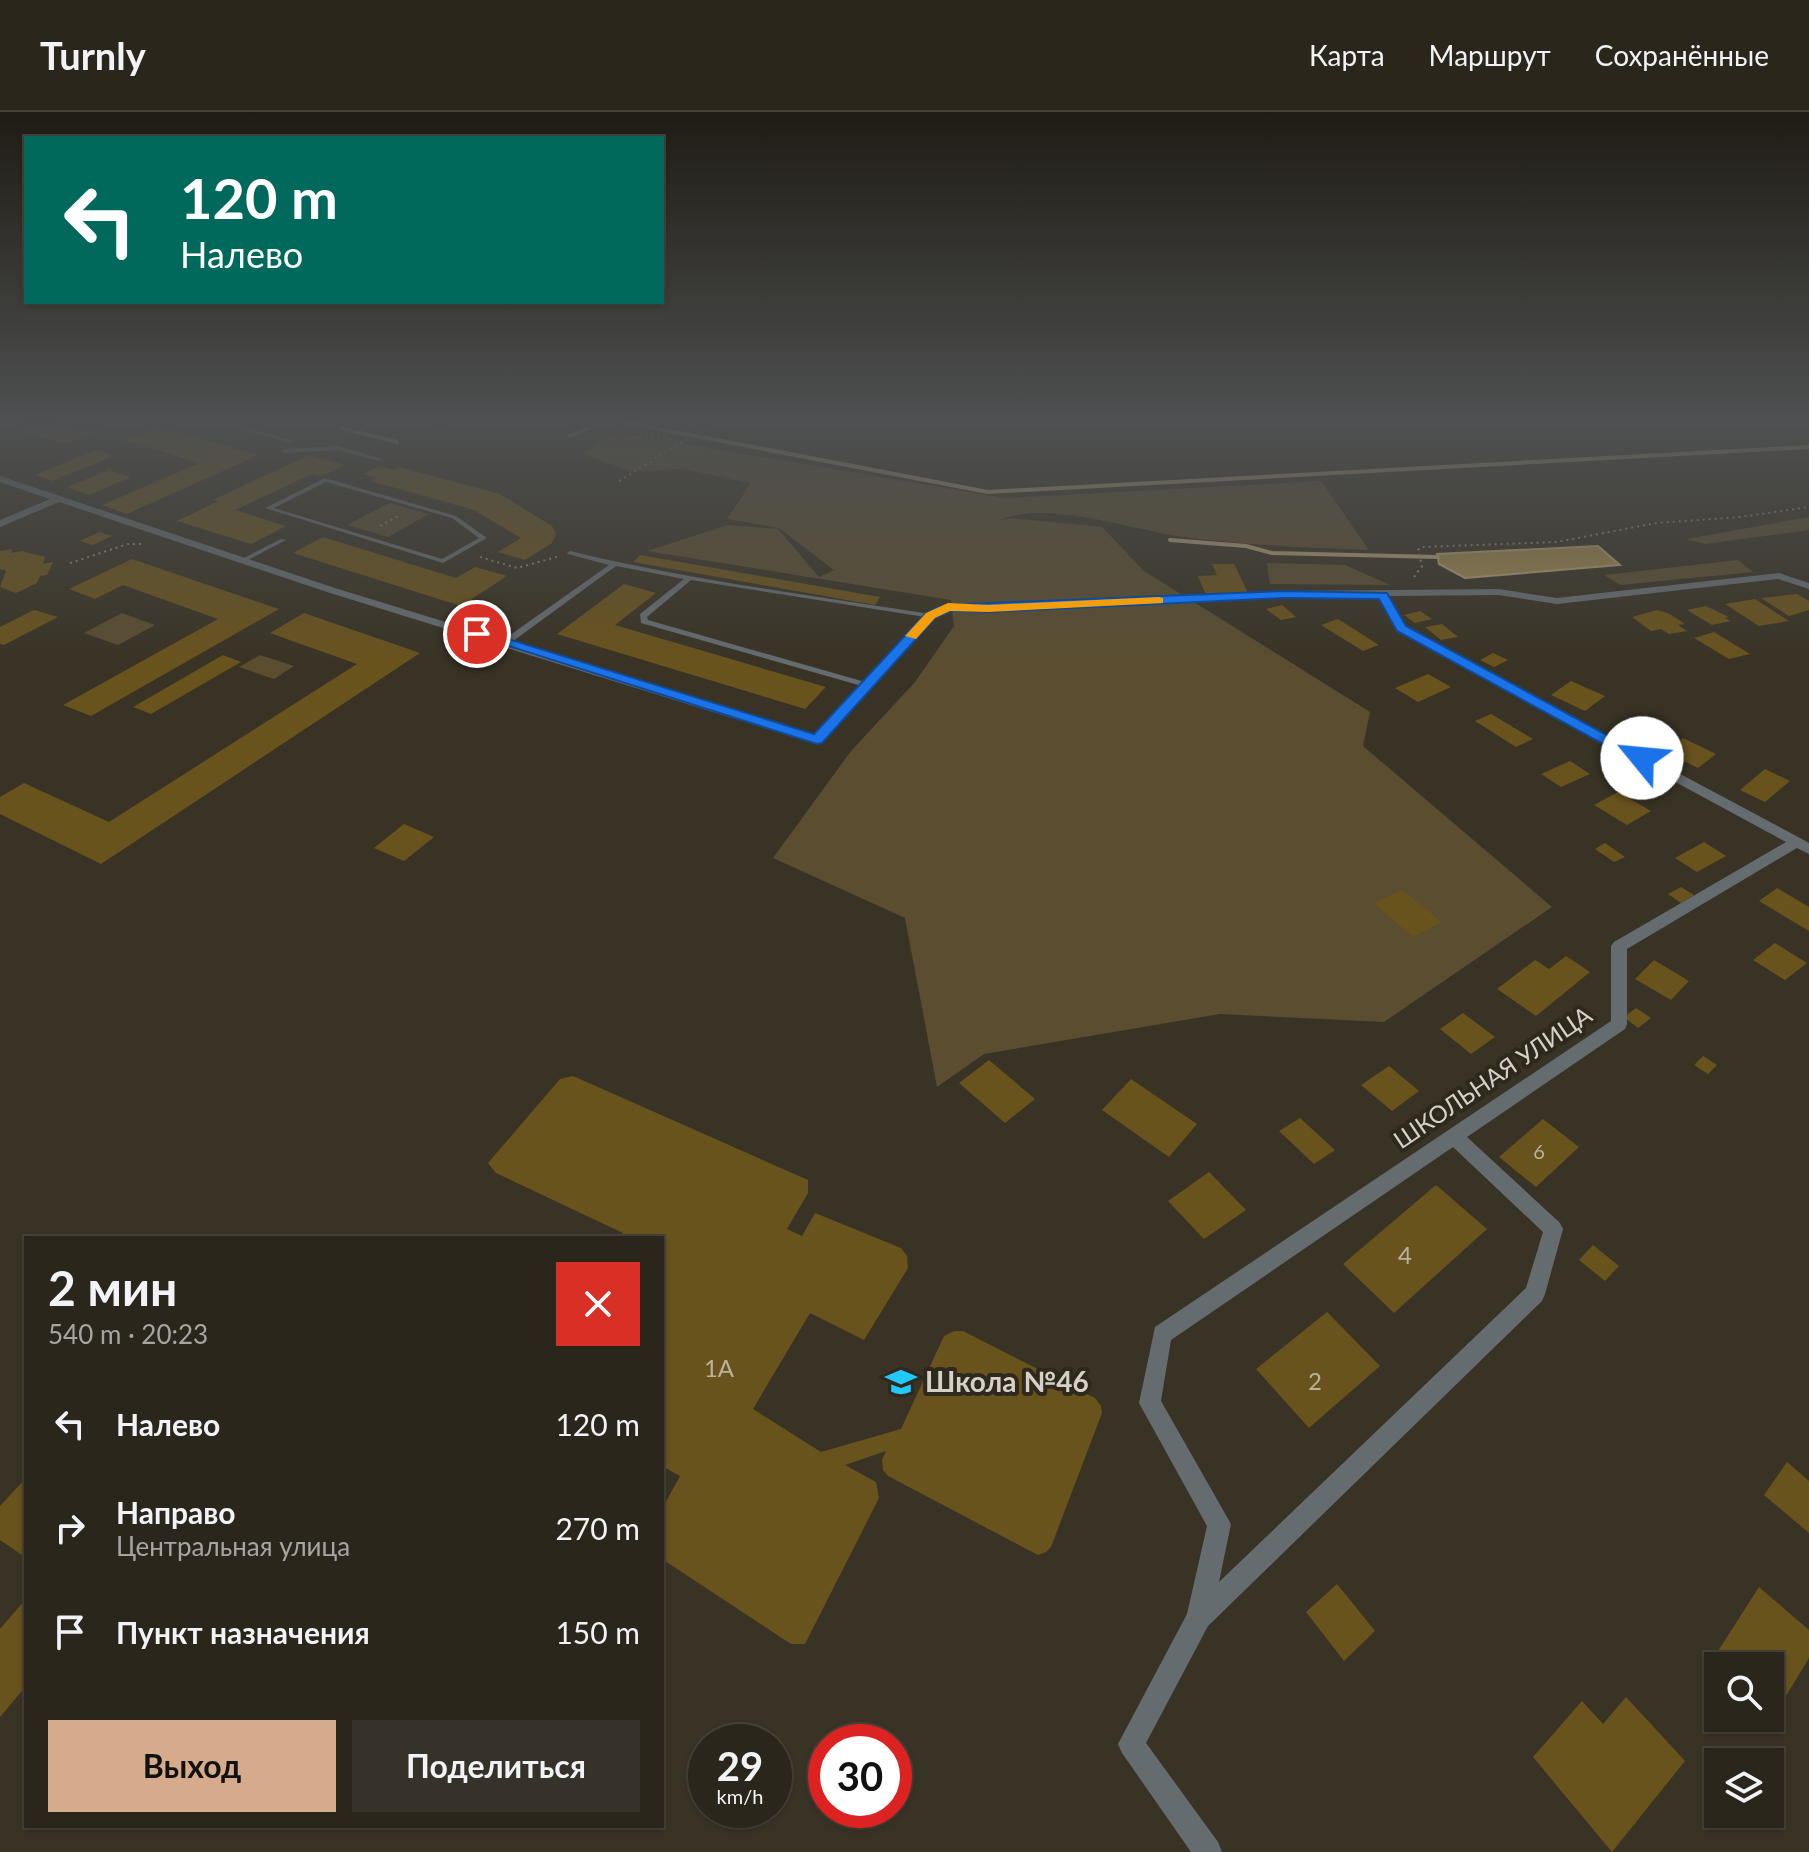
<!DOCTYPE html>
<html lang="ru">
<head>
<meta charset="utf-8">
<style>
	body { margin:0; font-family:Lato,sans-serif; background:#373229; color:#f1f3f6; height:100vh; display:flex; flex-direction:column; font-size:30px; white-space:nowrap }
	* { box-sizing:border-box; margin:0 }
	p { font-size:26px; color:#a6a5a3 }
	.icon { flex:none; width:44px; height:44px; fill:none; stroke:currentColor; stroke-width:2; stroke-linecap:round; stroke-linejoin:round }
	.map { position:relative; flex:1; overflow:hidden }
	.drawer { position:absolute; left:24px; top:1124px; width:640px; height:592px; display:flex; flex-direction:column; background:#2b261c; border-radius:0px; box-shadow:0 2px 6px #0004,0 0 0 2px #47433b }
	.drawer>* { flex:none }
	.guide { position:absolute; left:24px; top:24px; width:640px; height:168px; border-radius:0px; box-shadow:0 2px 6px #0004,0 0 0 2px #47433b; background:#00695c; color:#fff; overflow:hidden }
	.controls { position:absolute; left:1704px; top:1540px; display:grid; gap:16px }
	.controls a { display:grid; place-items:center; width:80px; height:80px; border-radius:0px; background:#2b261c; box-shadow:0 2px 6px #0004,0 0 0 2px #47433b; font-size:40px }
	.speed { position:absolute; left:688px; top:1612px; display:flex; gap:16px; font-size:40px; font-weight:700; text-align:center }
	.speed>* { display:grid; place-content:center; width:104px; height:104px; border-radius:50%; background:#2b261c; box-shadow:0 2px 6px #0004,0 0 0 2px #47433b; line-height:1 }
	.speed small { font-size:20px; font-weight:400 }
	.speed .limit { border:12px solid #d22; background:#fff; color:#111 }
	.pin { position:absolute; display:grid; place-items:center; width:68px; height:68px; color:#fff; margin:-34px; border:4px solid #fff; border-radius:50%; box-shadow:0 2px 8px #0007 }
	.me { position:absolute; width:88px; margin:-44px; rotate:298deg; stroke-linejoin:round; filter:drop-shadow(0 0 6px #0008) }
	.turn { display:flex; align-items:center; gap:28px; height:168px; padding:0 24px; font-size:36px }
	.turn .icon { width:104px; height:104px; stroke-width:2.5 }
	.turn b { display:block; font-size:56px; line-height:68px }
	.round { display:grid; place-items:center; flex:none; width:84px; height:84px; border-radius:0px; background:#373229 }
	.overview { display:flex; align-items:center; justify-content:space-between; height:136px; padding:0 24px }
	h1 { font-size:48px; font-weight:700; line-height:60px }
	.button { display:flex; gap:16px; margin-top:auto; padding:16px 24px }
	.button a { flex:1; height:92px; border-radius:0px; background:#d6ab8b; color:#111; font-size:32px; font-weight:700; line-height:92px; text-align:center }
	.button a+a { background:#373229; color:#f1f3f6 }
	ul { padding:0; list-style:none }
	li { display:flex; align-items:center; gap:24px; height:104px; padding:0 24px }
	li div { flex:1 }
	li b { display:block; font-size:30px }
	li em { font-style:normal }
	header { display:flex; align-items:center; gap:48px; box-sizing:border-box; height:112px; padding:0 40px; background:#2b261c; border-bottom:2px solid #47433b }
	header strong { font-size:38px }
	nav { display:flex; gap:44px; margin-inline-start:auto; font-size:28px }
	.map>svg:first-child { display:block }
	.green { fill:#5a4d30 }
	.water { fill:#9a834d; stroke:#ac9a72; stroke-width:2 }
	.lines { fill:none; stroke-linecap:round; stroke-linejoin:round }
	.stream { stroke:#ac9a72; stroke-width:4 }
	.building { fill:#69531d }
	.path { stroke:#898479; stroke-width:2; stroke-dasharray:2 4; stroke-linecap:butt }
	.lane { fill:#656c70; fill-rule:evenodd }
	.street { fill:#656c70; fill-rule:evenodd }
	.route { fill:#1a73e8; stroke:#114b97; stroke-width:2 }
	.slow { fill:#f59e0b }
	.labels { text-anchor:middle; stroke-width:8; stroke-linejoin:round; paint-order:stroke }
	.number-label { font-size:20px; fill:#bab29e }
	.street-label { font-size:24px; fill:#d5d1c9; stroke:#2e291c }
	.near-number-label { font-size:24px; fill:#bab29e }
	.near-poi-label { font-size:28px; font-weight:bold; fill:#d5d1c9; stroke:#2e291c; text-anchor:start }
</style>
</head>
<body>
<header>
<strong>Turnly</strong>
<nav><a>Карта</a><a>Маршрут</a><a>Сохранённые</a></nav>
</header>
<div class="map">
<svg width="1809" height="1740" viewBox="0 0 1809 1740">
	<rect width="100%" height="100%" fill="#393325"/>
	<path class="green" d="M614,320l391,66 316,-17 48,69c-60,-2 -119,-5 -178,-12 -56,-6 -142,-40 -194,-17l15,-3 90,9 42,44 226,141 -7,34 189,161 -168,115 -164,-8 -236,40 -47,33 -32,-169 -132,-60 78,-107 64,-69 39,-56 -3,-26 -304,-49 81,-26 50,4 41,48 15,-7 -55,-42 -52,-9 24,-36 -68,-14 -53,2 -47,-17z
		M389,391l40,11 -41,23 -41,-12z
		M1809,405v13l-104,14 -19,-5z
		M1738,448l15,12 -132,13 -17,-10z
		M1267,451l78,2 45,20 -120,-1z
		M122,501l33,12 -37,20 -34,-12z
		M260,543l34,11 -20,13 -35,-12z"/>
	<path class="water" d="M1598,434l22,19 -155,13 -26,-14 -2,-10z"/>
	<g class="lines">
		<path class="stream" d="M613,308l375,72 821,-45
			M341,316l56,14
			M570,324l18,-8
			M1170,428l76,6 26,7 166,4"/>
	</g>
	<path class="building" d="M30,308h16l39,12 9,-3 9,2 -39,13 -54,-17z
		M157,314l101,29 -131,59 -25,-9 98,-42 -77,-23z
		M97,338l17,6 -62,25 -17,-6z
		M309,343l36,10 -24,11 -9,-2 -77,36 51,16 -35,18 -74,-23 41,-20 -5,-1z
		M379,354l14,4 6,-3 101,27 52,32 4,7 -4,10 -27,17 -27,-8 23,-14 -47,-28 -103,-29 6,-3 -14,-4z
		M109,358l22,7 -42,18 -22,-8z
		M99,420l13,4 -19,9 -13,-4z
		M323,425l133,41 19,-11 32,9 -46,30 -168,-53z
		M12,437l-1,4 11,-2 23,6 -2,7 10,-2 -6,13 -7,1 -3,7 -21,10 -16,-6 6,-16 -6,-2v-18z
		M640,443l240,42 -5,8 -242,-43z
		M132,447l147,50 -188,107 -28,-11 155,-86 -95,-34 -28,14 -26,-10z
		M1212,452h22l14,29h-43l-7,-17 19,-1z
		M624,472l32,9 -41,32 211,62 -21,22 -248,-75z
		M1797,482l12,7v9l-20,6 -28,-18z
		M1755,487l34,22 -30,5 -34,-22z
		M1282,493l14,12 -15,3 -15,-11z
		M1706,494l23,11 -4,1 6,3 -19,4 -25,-15z
		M34,498l24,7 -54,28 -4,-1v-17z
		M1657,498l11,3 17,11 -7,1 9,6 -18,3 -8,-5 -10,2 -19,-14z
		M1420,499l12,8 -17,4 -11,-8z
		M304,501l116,40 -319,211 -101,-50v-17l24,-14 85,39 248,-158 -87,-31z
		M1338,507l41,26 -16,6 -42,-26z
		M1442,512l16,13 -17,3 -16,-13z
		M1714,520l36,22 -21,5 -35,-21z
		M1493,541l15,7 -14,7 -14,-7z
		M223,543l18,7 -90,52 -18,-7z
		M1428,562l23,13 -33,15 -23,-14z
		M1571,569l34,15 -20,15 -34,-16z
		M1491,602l42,25 -17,8 -41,-26z
		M1632,607l21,10 -12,11 -22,-9z
		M1683,626l33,16 -18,14 -34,-17z
		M1570,649l20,13 -29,13 -20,-13z
		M1765,657l25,12 -25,21 -25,-12z
		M1618,680l33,19 -24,14 -33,-20z
		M404,712l30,13 -30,24 -30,-13z
		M1704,730l22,14 -29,16 -22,-14z
		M1605,731l20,14 -11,5 -19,-13z
		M1681,775l13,8 -13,8 -13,-9z
		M1777,776l32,19v24l-50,-30z
		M1402,778l40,32 -29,15 -39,-34z
		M1775,831l32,20 -22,17 -32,-20z
		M1566,844l24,16 -54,44 -39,-27 38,-29 14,9z
		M1654,848l35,21 -18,19 -36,-21z
		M1636,896l15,10 -13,10 -14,-11z
		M1463,901l32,24 -24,17 -31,-25z
		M1703,944l14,9 -9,9 -14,-9z
		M989,948l46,39 -30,24 -46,-40z
		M1389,954l30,25 -27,20 -31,-26z
		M573,964l235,104v13l-21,36 15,7 13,-23 86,35 6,8 1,12 -44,72 -54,-27 -57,96 68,43 80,-23 43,-93 10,-5h9l132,67 6,8 1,7 -51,134 -5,5 -8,3 -150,-79 -5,-6 -1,-10 4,-9 -41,14 31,17 3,16 -74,146h-14l-129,-85v-50l18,-33 -18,-10v-228h-43l4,-5 -127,-60 -8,-10 72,-84z
		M1131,967l66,45 -28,33 -67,-47z
		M1300,1006l35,32 -21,14 -35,-33z
		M1543,1007l36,28 -43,40 -37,-30z
		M1209,1060l37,38 -42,29 -36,-38z
		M1436,1073l51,44 -93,84 -51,-49z
		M1593,1133l26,21 -14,15 -26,-21z
		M1327,1200l53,54 -71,62 -53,-59z
		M1787,1350l22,19v52l-45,-38z
		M26,1366v73l-4,4 -22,-15v-34z
		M1337,1472l38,47 -31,30 -38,-49z
		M1759,1475l50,43v28l-37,61 -2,-53h-52v3l-7,-7z
		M26,1487v87l-26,31v-88z
		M1626,1585l59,64 -73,91 -79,-95 49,-56 21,23z"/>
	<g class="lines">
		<path class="path" d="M581,308l101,22 47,-22
			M430,316l14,1 56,-9
			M619,369l63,-39
			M380,414l20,-11
			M480,445l37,11 43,-12
			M70,451l58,-19h13
			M1414,465l8,-11 -4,-16 3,-3 136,-5 99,-19 84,-6 69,-10"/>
		<path class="lane" d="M157,308h18c-4,3 -14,3 -18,0z
			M208,308h10l76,21 -3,2z
			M338,334l44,13 -3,2 -41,-11 -54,3 -3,-2 3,-2z
			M325,366l131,38 31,22 -44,25 -178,-55zM326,370l126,36 27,20 -37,21 -168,-51z
			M281,427l5,1 -42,22 -6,-1z
			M570,439c118,29 240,44 360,63l4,2 -114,126h-6v-4l48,-52 -221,-63 -1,-9 44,-35 -68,-13 -107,78h-6v-4l106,-75 -41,-11 -1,-1zM691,468l234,37 -60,65 -217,-62 -1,-3z"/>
		<path class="street" d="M0,364l335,112 486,149 2,3 -2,3h-8l-486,-151 -268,-90 -59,25v-7l50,-21 -50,-17z
			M1779,461l30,10v6l-31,-10 -221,25 -58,-9 -110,1 16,31 397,212 7,4v11l-12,-6 -170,101v75l-2,5 -158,108 93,86 3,6 -18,65 -3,7 -334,325 -62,117 72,99 4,10h-31l-69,-99 -4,-9 69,-130 20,-88 -68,-123 16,-76 456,-306v-75l3,-4 172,-100 -389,-211 -19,-35 -94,1 -296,15 -38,-2 -20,9 -6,-3 24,-12 40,2 296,-15 215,-2 58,9zM1453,1035l90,85 -17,56 -307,294 12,-58 -70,-123 10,-61z"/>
	</g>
	<linearGradient id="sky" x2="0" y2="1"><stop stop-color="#1f1c14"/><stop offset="0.56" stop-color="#4e5051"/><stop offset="1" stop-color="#4e5051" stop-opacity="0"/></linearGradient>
	<rect width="1809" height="552" fill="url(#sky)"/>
	<path class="route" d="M1284,479l103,2 19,33 243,132 -2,4h-11l-239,-131 -18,-32 -95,-1 -296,14 -38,-1 -15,7 -113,125 -5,1 -346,-110 11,-3 332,103 112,-121 18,-8z"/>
	<path class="slow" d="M1159,485l4,1v5l-175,9 -38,-1 -15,7 -19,21 -11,-3 21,-23 22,-10 40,2z"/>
	<defs>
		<symbol id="school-bare" viewBox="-9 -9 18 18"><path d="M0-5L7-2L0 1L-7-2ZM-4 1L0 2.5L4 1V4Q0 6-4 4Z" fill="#21c9fd" stroke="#2e291c" stroke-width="2.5" paint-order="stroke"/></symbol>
	</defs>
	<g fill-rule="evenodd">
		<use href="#school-bare" x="879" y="1248" width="44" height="44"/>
	</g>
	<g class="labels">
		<g class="number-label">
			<text x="1539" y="1047">6</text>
		</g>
		<g class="street-label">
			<text transform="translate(1493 966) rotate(-34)" y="8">ШКОЛЬНАЯ УЛИЦА</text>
		</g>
		<g class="near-number-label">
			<text x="1405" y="1152">4</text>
			<text x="719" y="1265">1А</text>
			<text x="1315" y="1278">2</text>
		</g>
		<g class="near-poi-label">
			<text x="925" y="1280">Школа №46</text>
		</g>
	</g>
</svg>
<div class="controls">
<a><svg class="icon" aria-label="search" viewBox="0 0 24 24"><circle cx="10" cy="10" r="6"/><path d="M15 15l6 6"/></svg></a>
<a><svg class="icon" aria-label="layers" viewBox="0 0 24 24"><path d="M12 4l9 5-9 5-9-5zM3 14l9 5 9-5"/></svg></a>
</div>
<div class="speed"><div>29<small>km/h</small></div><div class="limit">30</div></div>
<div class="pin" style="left:477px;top:522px;background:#d93025"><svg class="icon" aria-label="arrive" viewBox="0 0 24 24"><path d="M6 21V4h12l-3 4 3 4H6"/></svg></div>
<svg class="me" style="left:1642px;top:646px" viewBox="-20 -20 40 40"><circle r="19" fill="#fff"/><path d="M0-13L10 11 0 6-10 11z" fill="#1a73e8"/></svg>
<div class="guide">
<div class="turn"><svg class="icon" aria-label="left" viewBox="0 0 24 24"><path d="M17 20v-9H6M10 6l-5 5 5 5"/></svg><div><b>120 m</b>Налево</div></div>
</div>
<section class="drawer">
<div class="overview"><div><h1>2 мин</h1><p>540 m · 20:23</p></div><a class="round" style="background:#d93025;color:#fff"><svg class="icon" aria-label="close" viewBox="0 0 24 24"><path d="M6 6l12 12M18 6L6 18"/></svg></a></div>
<ul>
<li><svg class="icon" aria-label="left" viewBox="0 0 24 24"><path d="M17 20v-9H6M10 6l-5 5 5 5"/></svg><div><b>Налево</b></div><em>120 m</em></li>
<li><svg class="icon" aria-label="right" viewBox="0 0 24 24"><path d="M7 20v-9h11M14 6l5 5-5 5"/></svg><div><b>Направо</b><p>Центральная улица</p></div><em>270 m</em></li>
<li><svg class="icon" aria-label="arrive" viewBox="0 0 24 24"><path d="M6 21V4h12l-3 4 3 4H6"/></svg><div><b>Пункт назначения</b></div><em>150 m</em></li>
</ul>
<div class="button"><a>Выход</a><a>Поделиться</a></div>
</section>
</div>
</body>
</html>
